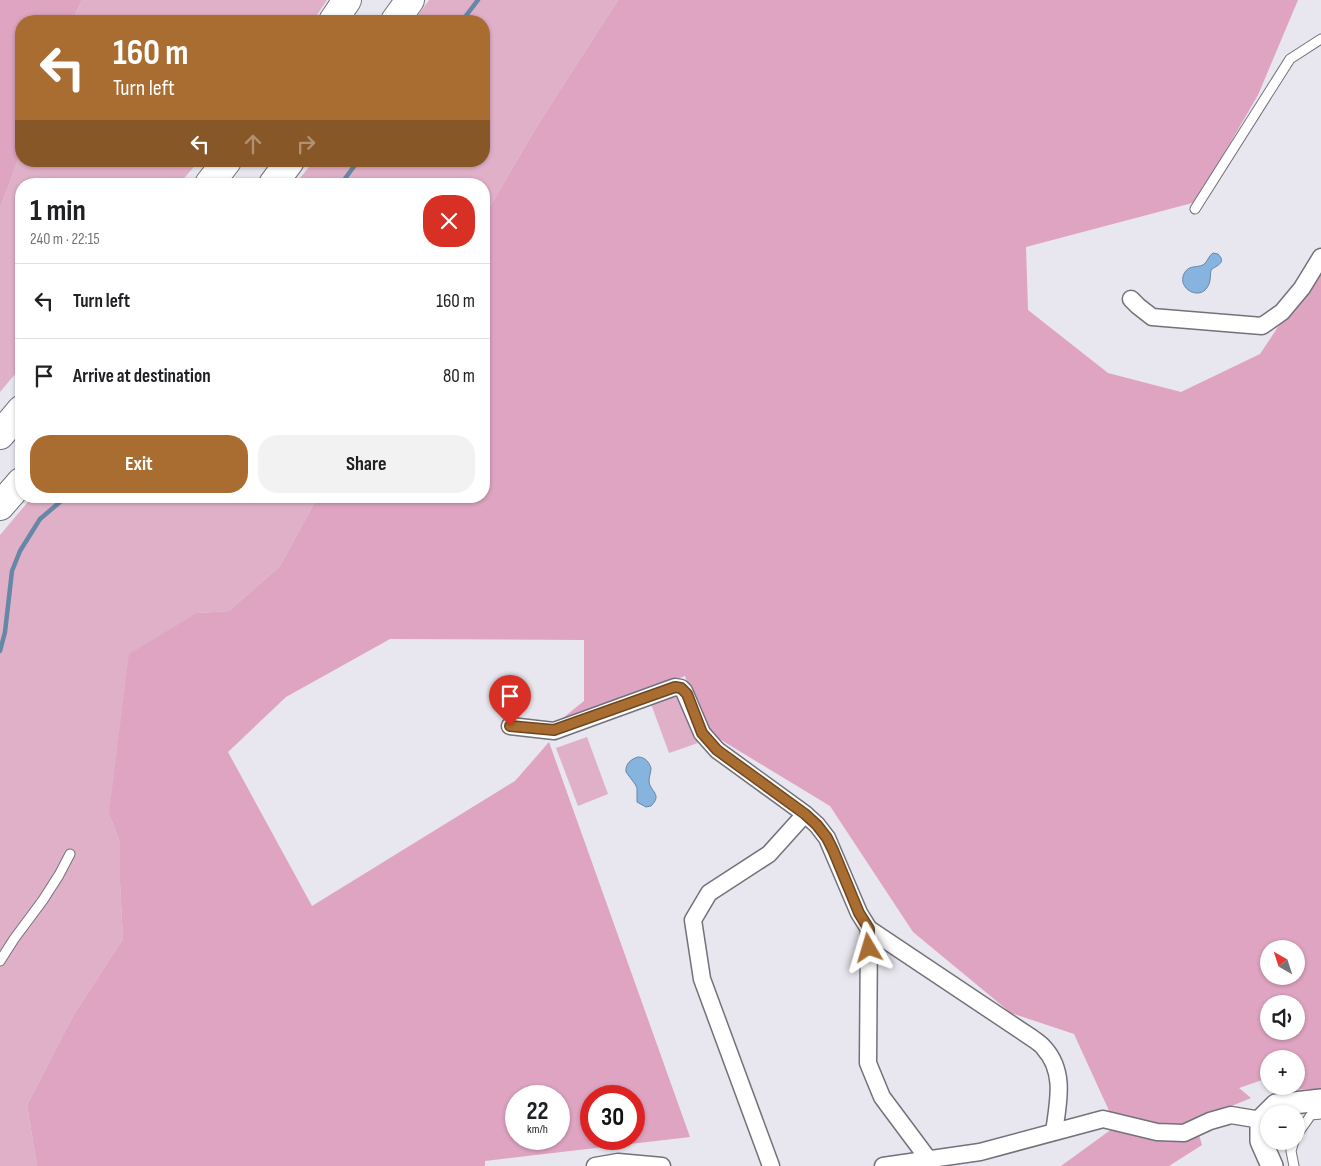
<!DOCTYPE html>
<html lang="en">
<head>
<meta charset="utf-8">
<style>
	body { margin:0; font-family:"Sofia Sans Condensed",sans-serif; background:#f2f2f2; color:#202124; height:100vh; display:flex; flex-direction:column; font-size:19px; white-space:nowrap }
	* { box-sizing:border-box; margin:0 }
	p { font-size:16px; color:#757577 }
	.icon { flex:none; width:28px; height:28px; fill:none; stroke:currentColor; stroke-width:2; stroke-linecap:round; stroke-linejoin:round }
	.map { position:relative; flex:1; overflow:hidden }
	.side { position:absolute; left:15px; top:178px; width:475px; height:325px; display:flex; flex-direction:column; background:#fff; border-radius:20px; box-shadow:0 1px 4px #0004 }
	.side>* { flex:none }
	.hud { position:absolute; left:15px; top:15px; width:475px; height:152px; border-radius:20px; box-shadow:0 1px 4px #0004; background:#aa6d31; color:#fff; overflow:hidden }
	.needle { width:32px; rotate:321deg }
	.fabs { position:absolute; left:1260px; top:940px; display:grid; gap:10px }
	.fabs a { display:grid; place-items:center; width:45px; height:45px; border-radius:50%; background:#fff; box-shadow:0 1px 4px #0004; font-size:25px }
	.speed { position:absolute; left:505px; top:1085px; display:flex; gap:10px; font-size:25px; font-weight:700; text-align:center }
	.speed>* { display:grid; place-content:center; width:65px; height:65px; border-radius:50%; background:#fff; box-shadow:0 1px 4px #0004; line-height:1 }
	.speed small { font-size:12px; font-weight:400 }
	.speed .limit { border:8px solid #d22; background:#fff; color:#111 }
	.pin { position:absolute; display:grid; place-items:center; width:42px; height:42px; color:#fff; margin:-51px -21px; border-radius:50% 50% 50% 0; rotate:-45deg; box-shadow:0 0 5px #0007 }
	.pin .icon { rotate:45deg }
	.me { position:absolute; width:55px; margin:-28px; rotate:353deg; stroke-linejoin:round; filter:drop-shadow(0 0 4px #0008) }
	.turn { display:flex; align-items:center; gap:18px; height:105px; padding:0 15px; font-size:22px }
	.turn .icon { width:65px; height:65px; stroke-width:2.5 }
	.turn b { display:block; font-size:35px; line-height:42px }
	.lanes { display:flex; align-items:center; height:48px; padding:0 15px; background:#0003; justify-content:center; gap:25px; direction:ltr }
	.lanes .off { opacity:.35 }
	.round { display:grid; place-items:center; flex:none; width:52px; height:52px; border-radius:20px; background:#f2f2f2 }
	.head { display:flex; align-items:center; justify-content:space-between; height:85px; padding:0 15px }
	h1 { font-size:30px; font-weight:700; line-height:38px }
	.action { display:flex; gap:10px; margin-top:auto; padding:10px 15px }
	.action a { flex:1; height:58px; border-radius:20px; background:#aa6d31; color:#fff; font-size:20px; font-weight:700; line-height:58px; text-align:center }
	.action a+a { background:#f2f2f2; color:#202124 }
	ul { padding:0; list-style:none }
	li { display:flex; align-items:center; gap:15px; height:75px; padding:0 15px; border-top:1px solid #e0e0e0 }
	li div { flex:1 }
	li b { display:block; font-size:19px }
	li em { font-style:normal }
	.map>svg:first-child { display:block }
	.green { fill:#e0b0c8 }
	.forest { fill:#dea4c1; fill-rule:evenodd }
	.water { fill:#86b4de; stroke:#6787a6 }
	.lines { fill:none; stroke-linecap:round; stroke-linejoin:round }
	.stream { stroke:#6787a6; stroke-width:4.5 }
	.service-casing { stroke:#737179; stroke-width:11 }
	.minor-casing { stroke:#737179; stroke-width:19 }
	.tertiary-casing { stroke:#737179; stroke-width:24 }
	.motorway-casing { stroke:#737179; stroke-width:30 }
	.service { stroke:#fff; stroke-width:9 }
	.minor { stroke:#fff; stroke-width:16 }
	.tertiary { stroke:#fff; stroke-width:21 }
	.motorway { stroke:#fff; stroke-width:28 }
	.route-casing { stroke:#6e4720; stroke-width:12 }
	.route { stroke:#aa6d31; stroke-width:9 }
</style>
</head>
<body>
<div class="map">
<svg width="1321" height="1166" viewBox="0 0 1321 1166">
	<rect width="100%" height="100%" fill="#e8e6ee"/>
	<path class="green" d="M82,0h245l-14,21h-241z
		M429,0h189l-81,126 -53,91v-33h-189l19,-23h170v-140h-70z
		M21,152v9h178l-20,23h-158v183l-21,25v-184z
		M33,496h285l-38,70 -51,45 -32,2 -88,201 11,28v41l3,56 -50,77 -46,89 10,61h-37v-631z
		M680,693l18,50 -29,10 -18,-49z
		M587,737l21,57 -30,12 -22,-58z"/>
	<path class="forest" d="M0,0h82l-10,21h-51v131l-21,56z
		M618,0h680l-40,95 -62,107 -170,45 2,63 80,63 73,19 79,-38 61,-92v827l-42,1 -4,-4h21v-27h-27v23l-4,-3 -26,9 12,10 -56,23 7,24 -33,21h-108l55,-40 -42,-92 -63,-21 -98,-81 -83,-126 -127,-77 -18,-53 -132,50 31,-25v-61l-194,-1 -104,58 -58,55 84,154 203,-125 34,-39 141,395 -205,24v5h-448l-10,-61 46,-89 50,-77 -3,-56v-41l-11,-28 20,-160 68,-41 32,-2 51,-45 38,-70h166v-279l53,-91zM1269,949h27v27h-27zM1269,1004h27v27h-27zM516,1096h43v43h-43zM591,1096h43v43h-43z"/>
	<path class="water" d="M1213,253l5,1c9,9 -1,11 -7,16 -1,5 0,11 -3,16 -8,16 -33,2 -23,-14 5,-7 11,-4 18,-7 5,-3 5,-9 10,-12z
		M638,757c7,0 11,5 13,11 0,4 -2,9 -2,13 1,11 14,13 2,25l-5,1 -9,-5v-14l-2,-4 -9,-12c-1,-8 5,-13 12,-15z"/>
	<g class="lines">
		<path class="stream" d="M462,21l16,-21
			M341,184l17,-23
			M0,651l5,-19 7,-61 8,-20 20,-32 27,-23"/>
		<defs>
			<path id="service" d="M1195,209l95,-150 31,-20
				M0,961l14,-22 29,-39 16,-25 11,-21
				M1296,1136l15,-21 10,-1
				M1294,1166l-3,-15 3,-10"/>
			<path id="minor" d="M1131,299l7,7 14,11 110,9 20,-14 20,-24 19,-31
				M510,726l44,5 121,-44 6,1 3,3 18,42 15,17 88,64 12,11 10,13 32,75 10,16 163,109c4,3 9,6 12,10 22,24 14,55 10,84
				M869,929l-1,134 14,34 47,63
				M595,1166l23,-4 44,4
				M771,1166l-69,-187 -9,-59 16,-27 60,-39 36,-40
				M883,1166l97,-14 123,-33 54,13 27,1 26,-12 21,-6 30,5"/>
			<path id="tertiary" d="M1272,1166l-11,-25v-21l15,-15 45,-5"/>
			<path id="motorway" d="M333,21l14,-21
				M395,21l15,-21
				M209,184l18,-23
				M273,184l17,-23
				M0,435l21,-25
				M0,506l21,-24"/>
		</defs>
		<use href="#service" class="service-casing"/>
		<use href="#minor" class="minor-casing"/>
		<use href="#tertiary" class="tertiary-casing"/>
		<use href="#motorway" class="motorway-casing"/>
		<use href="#service" class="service"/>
		<use href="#minor" class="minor"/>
		<use href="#tertiary" class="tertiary"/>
		<use href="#motorway" class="motorway"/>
	</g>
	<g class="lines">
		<defs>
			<path id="route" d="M510,726l44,4 121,-43 6,1 6,6 15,39 15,17 88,64 12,11 10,13 6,12 26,63 10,16v19"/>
		</defs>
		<use href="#route" class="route-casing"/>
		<use href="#route" class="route"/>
	</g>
</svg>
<div class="fabs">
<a><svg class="needle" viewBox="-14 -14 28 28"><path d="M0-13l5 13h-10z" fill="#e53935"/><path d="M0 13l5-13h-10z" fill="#757577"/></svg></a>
<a><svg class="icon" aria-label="sound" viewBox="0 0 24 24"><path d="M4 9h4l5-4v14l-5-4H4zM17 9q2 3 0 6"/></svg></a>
<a>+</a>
<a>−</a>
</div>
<div class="speed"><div>22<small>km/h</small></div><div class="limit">30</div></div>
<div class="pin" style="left:510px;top:726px;background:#d93025"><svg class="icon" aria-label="arrive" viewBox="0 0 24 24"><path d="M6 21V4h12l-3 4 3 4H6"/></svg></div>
<svg class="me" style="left:869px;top:948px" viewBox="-20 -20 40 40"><path d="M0-17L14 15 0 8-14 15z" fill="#aa6d31" stroke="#fff" stroke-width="4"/></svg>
<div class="hud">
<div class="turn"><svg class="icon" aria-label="left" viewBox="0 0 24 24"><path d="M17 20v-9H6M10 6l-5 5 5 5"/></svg><div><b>160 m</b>Turn left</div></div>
<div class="lanes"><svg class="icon" aria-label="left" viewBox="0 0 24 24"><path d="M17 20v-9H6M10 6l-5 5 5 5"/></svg><svg class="icon off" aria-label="ahead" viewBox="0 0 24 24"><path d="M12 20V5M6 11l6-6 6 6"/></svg><svg class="icon off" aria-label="right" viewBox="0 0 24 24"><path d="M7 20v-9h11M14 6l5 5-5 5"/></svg></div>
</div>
<section class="side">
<div class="head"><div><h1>1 min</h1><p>240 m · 22:15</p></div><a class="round" style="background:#d93025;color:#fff"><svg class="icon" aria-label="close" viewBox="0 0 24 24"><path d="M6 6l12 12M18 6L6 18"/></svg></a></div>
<ul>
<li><svg class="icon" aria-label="left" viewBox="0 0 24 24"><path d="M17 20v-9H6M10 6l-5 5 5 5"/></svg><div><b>Turn left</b></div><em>160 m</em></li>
<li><svg class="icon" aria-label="arrive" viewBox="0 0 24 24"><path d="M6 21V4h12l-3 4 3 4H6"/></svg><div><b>Arrive at destination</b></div><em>80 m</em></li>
</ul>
<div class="action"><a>Exit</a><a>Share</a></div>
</section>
</div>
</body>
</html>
